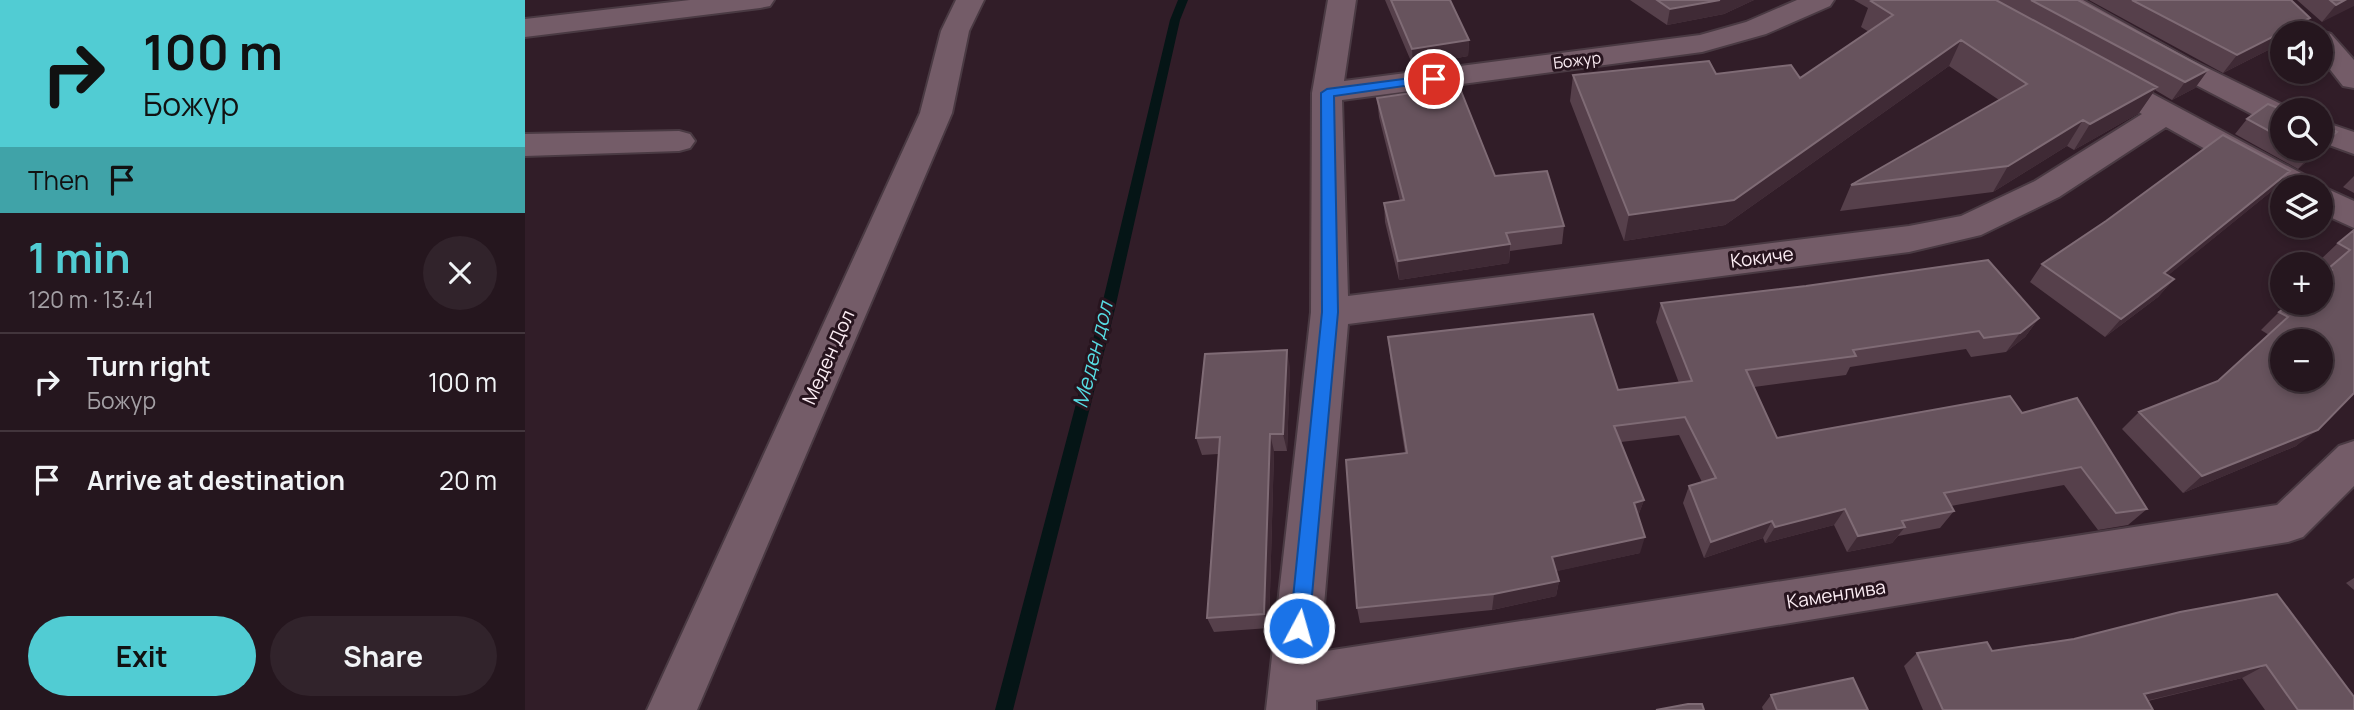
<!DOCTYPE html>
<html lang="en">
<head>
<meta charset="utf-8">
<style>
	body { margin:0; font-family:Manrope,sans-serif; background:#31232b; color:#f1f3f6; height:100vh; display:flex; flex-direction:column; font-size:26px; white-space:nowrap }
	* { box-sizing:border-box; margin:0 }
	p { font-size:23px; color:#a39fa4 }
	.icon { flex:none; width:38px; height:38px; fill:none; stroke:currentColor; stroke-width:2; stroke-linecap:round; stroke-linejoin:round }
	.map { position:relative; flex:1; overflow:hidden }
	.sheet { display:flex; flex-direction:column; background:#25161e; width:525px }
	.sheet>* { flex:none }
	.guide { background:#51ccd3; color:#111; overflow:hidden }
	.fabs { position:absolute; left:1745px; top:21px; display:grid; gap:14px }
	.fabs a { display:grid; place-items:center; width:63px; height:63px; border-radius:50%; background:#25161e; box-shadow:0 4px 10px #0003,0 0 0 2px #42353c; font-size:35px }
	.pin { position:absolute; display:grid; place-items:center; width:60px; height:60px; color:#fff; margin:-30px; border:4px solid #fff; border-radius:50%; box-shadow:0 2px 7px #0007 }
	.me { position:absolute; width:77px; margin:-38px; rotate:6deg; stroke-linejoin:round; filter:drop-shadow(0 0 5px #0008) }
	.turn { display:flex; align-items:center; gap:24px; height:147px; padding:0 28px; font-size:32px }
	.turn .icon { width:91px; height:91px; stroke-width:2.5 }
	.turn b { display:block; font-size:49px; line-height:60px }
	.then { display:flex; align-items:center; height:66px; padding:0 28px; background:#0003; gap:14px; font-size:26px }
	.round { display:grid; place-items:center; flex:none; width:74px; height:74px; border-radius:37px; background:#31232b }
	.summary { display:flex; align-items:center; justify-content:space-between; height:119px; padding:0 28px }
	h1 { font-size:42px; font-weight:700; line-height:52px; color:#51ccd3 }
	.primary-button { display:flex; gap:14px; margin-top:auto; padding:14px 28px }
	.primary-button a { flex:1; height:80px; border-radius:42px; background:#51ccd3; color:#111; font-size:28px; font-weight:700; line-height:80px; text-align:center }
	.primary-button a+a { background:#31232b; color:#f1f3f6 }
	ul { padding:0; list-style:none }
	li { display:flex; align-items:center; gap:21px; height:98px; padding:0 28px; border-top:2px solid #42353c }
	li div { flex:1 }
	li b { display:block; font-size:26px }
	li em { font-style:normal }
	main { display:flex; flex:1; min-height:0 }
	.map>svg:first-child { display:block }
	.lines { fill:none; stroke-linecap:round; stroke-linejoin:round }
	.stream { fill:#051516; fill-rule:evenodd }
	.minor-casing { stroke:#4a3a43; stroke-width:4 }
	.minor { fill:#745c68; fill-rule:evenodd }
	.wall { fill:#56404b }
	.shaded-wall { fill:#3f2a35 }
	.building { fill:#67535d; stroke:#7f6b75; stroke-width:2; fill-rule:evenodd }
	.route { fill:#1a73e8; stroke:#114b97; stroke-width:2 }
	.labels { text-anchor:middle; stroke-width:6; stroke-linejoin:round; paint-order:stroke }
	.far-street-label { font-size:16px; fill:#fcedf4; stroke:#27141e }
	.street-label { font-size:19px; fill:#fcedf4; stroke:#27141e }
	.water-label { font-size:21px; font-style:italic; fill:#56dbe2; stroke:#27141e }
</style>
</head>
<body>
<main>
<section class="sheet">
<div class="guide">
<div class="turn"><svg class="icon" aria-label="right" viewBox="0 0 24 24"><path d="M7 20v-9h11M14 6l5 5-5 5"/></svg><div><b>100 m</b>Божур</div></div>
<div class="then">Then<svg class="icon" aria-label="arrive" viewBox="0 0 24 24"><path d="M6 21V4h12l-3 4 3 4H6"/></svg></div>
</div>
<div class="summary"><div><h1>1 min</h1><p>120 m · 13:41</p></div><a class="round"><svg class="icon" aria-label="close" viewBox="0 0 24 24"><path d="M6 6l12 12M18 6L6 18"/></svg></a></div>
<ul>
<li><svg class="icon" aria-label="right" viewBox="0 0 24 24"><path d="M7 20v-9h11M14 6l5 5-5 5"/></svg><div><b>Turn right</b><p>Божур</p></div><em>100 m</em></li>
<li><svg class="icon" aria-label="arrive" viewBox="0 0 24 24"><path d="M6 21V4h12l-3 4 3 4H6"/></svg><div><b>Arrive at destination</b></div><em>20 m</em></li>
</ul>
<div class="primary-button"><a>Exit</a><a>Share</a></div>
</section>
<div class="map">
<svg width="1829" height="710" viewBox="0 0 1829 710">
	<rect width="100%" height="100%" fill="#311d28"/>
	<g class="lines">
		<path class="stream" d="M653,0h10l-8,20 -66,293 -101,397h-18l105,-397 70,-293z"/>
		<defs>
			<path id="minor" d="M165,0h84l-4,6 -10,2 -235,29v-18z
				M431,0h28l-15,31 -17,82 -255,597h-50l273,-597 21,-82z
				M803,0h28l-12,81 356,-46 46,-13 51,-22h37l-4,6 -64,28 -64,18 -360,48 6,196 561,-70 52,-10 74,-35 107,-67 -11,-6 -4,-7 4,-7 11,-3 11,3 159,85 5,8h-35v5l-116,-65 -107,70 -78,38 -72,17 -561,72 -28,328 957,-147 62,-59 15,-5v45l-51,51 -15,5 -972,158v10h-50l45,-398 1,-219z
				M1524,0h34l106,59 104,51h-11v17l-11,-3 -102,-53 -116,-65z
				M1796,31l10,3 23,26v28l-11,-2 -22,-28v-25h-8z
				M1796,121l33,11v22l-33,-12z
				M154,131l11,3 5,7 -5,7 -11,3 -154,5v-22z
				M1796,186l33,15v27l-33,-15v-26h-3z"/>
		</defs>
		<use href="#minor" class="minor-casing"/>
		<use href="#minor" class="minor"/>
	</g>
	<path class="wall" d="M860,0h65l19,40 -1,16 -55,10z
		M1105,0h124l-30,14 -57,11z
		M1329,0h224l130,70 -13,18 -23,12 -17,-10 -16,23 -65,37 -7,-4 -74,46 -153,19 11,-26 148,-85 -50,-34 -224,159 -101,16 -54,-140 3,-26 143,-1 84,4 69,-46 -8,-5 7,-19z
		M1564,0h202l-9,33v10l-59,30z
		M1772,0h57l-32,22z
		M852,98l118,78 69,50 -2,18 -52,7 -1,12 -110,17 -14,-58 -1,-19 16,-2 -21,-84z
		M1757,110v39h39l3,-2 -26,22 -63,-35 12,-15z
		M1829,176v17l-11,-6z
		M1748,190l-105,85 6,4 -16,18 -53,40 -75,-55 12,-18z
		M1829,230v163l-58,53 -113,47 -61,-64 17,-17 79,-31 51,-46 -8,-5 18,-18 42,-9v-27l8,-9 -10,-6 19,-18z
		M1136,303l378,15 -14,19 -19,15 -35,5 -5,-8 -116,18 -4,8 -92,12 23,51 245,-25 125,96 -19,16 -30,5 -34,-45 -113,21 3,5 -14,17 -42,8 -6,7 -45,9 -13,-27 -69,18 -2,-5 -59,20 -21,-55 6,-17 13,-4 -23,-47 -58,7 23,58 -6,16 2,37 -84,18 3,10 -3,15 -64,14 -132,13 -3,-15 48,-155 -15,-97 -2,-19 230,53 61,-7 -23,-61z
		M765,367l-3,84h-13l-5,177 -55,4 -7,-14 11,-164 -16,1 -6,-17z
		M1829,578v12l-8,-7z
		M1655,612l174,98h-89l-23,-32 -94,23 5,9h-230l-19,-44 13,-13 75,-2 82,-12z
		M1246,695l97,15h-105l-1,-3z"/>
	<path class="shaded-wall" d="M1195,0h34l-30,14 -57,11 3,-16z
		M1820,0h9v6l-32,16 14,-17z
		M1785,18l-12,15h-16v10l-59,30 14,-18z
		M944,40l-1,16 -55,10 -1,-17z
		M1436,40l-12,26 -224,159 -101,16 5,-26z
		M1683,70l-13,18 -23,12 13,-18z
		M1632,87l-18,26 -65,37 16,-26z
		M1558,120l-16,26 -74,46 15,-26z
		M1812,132l-13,15 -26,22 14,-15 5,-5h4v-3z
		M1765,171l-17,19 -124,101 15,-18z
		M985,244l-1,19 -110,17 -1,-19z
		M1649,279l-16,18 -53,40 16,-18z
		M1514,318l-14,19 -19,15 14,-19z
		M762,350l3,17 -3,84 -4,-17z
		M1793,430l-22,16 -113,47 19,-17z
		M745,434l4,17 -5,177 -5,-14z
		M1119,500l-6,16 -4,-13z
		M1320,509l-11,16 -69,18 10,-16z
		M1247,521l-9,17 -59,20 7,-16z
		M1380,527l-13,16 -45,9 11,-16z
		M1120,537l-5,16 -91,20 3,-16z
		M1034,581l-3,15 -64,14 2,-16z
		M1741,665l-24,13 -118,28 20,-12z"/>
	<path class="building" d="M866,0h59l19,40 -57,9z
		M1132,0h63l-50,9z
		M1348,0h123l161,87 -67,37 -7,-4 -75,46 -157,19 176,-101 -66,-44 -227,160 -105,15 -56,-140 136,-14 7,13 75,-9 9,13 93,-63 -22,-14z
		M1506,0h47l130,70 -23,12z
		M1607,0h159l19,18 -73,37z
		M1805,0h15l-9,5z
		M934,86l36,90 52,-5 17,55 -58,7 4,11 -112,17 -14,-58 20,-3 -27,-102z
		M1743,104l15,6 -1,28 -35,-19z
		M1796,122l16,10 -16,14z
		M1698,135l67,36 -126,102 10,6 -53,40 -79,-55 64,-43z
		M1777,149h15l-5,5z
		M1829,230v163l-36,37 -116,46 -63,-64 79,-31 70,-64 -9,-5 12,-9h30v-24l11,-9 -3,-2 21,-18 -12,-7zM1757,341h39v39h-39z
		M1463,260l51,58 -19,15 -36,5 -5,-7 -126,19 3,6 -110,14 31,68 233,-42 12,17 55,-15 70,111 -31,4 -35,-46 -137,26 10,18 -52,10 3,6 -47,9 -13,-27 -70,18 -3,-6 -61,21 -22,-56 27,-8 -31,-61 -71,9 30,74 -10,3 11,34 -93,20 7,24 -65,13 -137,14 -11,-148 61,-7 -19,-116 205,-23 25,76 74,-9 -31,-78 145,-17z
		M762,350l-4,84h-13l-6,180 -57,4 13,-181 -24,1 9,-84z
		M1752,594l77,103v13h-56l-32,-45 -122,29 9,16h-210l-26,-57 70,-11 5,9 82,-12 106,-27z
		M1328,678l15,32h-91l-6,-15z
		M1163,704h14l2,6h-48z"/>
	<path class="route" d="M909,75l5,1v5l-105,15 4,216 -29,316 -3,6 -7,3 -6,-3 -3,-6 32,-316 -1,-219 6,-4z"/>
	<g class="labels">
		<g class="far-street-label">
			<text transform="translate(1052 60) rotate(-7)" y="6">Божур</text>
		</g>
		<g class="street-label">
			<text transform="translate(1237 257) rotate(-7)" y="7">Кокиче</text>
			<text transform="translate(303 357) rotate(-66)" y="7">Меден Дол</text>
			<text transform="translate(1311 594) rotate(-9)" y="7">Каменлива</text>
		</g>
		<g class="water-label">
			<text transform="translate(568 355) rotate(-76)" y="7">Меден дол</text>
		</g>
	</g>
</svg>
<div class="fabs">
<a><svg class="icon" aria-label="sound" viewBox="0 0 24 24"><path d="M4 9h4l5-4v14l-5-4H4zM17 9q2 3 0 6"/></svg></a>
<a><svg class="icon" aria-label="search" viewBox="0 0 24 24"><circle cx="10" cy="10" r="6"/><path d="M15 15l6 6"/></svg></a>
<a><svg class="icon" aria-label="layers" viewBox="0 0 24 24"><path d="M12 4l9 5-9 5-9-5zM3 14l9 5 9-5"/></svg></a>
<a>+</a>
<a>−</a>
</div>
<div class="pin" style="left:909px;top:79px;background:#d93025"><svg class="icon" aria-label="arrive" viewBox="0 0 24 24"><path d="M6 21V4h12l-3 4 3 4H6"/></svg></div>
<svg class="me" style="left:774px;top:628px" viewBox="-20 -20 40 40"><circle r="17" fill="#1a73e8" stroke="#fff" stroke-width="3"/><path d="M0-11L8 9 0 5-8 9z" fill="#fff"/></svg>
</div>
</main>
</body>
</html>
